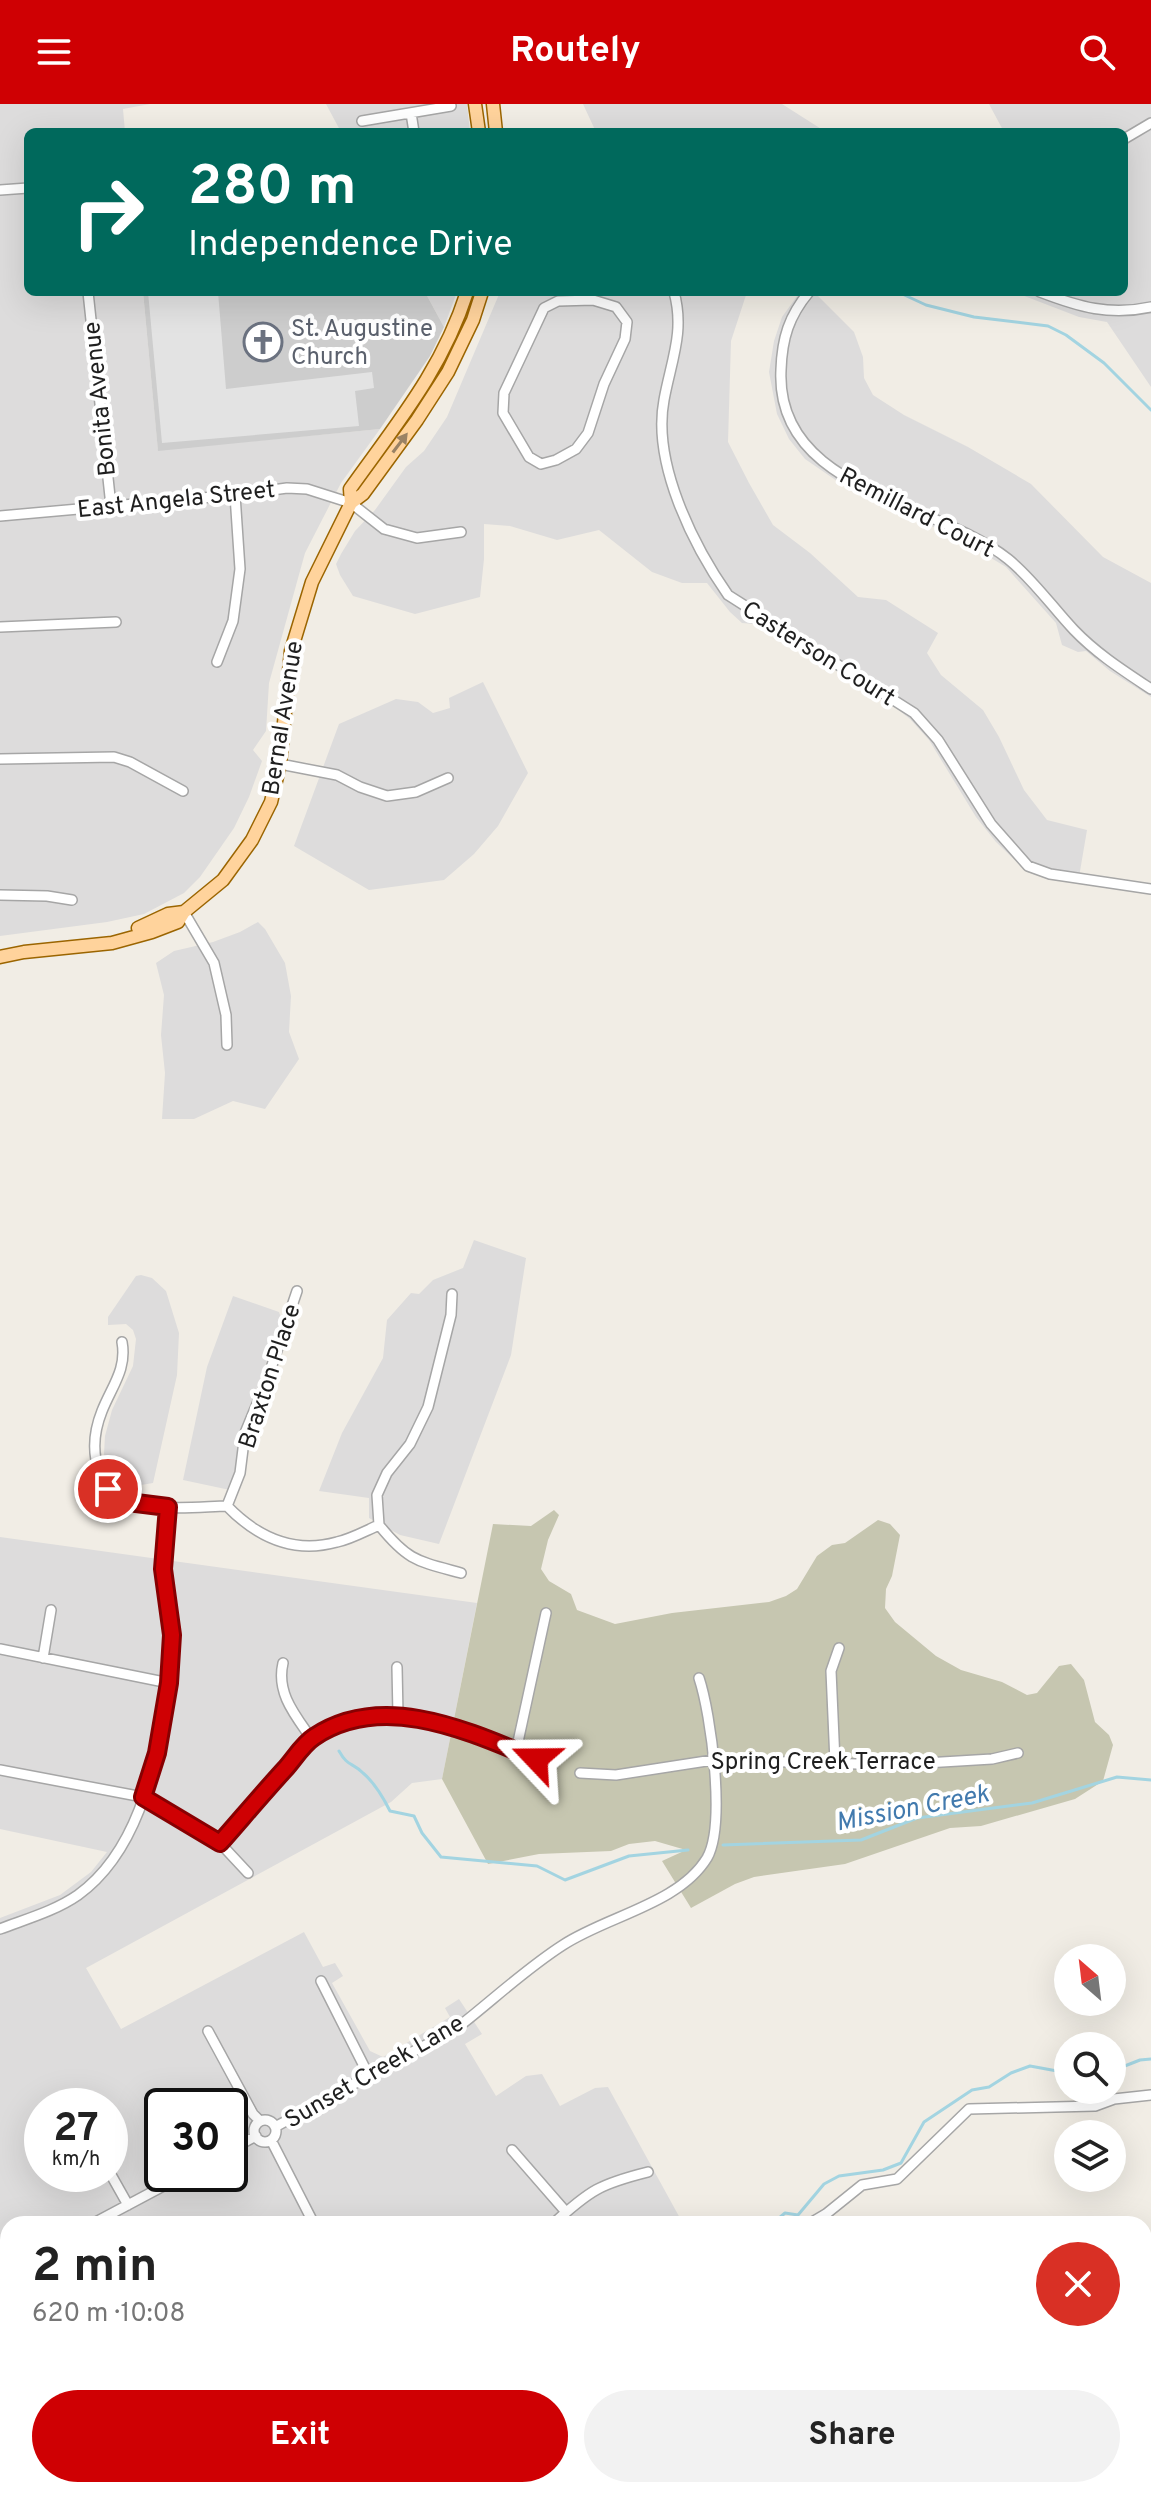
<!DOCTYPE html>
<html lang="en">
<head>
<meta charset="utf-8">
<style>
	body { margin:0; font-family:Overpass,sans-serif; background:#f2f2f2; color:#222; height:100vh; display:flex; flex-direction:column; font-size:30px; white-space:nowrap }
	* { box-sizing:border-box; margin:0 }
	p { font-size:26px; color:#767676 }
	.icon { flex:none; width:44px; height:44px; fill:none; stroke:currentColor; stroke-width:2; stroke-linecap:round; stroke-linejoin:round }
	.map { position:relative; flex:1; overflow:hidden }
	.panel { position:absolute; left:0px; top:2112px; width:1152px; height:282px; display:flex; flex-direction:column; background:#fff; border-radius:24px 24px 0 0; box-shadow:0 8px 32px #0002 }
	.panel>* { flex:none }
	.hud { position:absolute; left:24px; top:24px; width:1104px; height:168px; border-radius:12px; box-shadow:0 8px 32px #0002; background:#00695c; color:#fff; overflow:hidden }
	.needle { width:52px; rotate:332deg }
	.controls { position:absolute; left:1054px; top:1840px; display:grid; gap:16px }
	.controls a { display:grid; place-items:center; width:72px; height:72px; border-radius:50%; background:#fff; box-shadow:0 8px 32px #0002; font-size:40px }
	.speed { position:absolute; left:24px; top:1984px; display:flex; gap:16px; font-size:40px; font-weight:700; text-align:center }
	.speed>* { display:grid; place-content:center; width:104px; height:104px; border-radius:50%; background:#fff; box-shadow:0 8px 32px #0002; line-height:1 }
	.speed small { font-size:20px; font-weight:400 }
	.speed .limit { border:4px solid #111; border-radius:12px; background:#fff; color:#111 }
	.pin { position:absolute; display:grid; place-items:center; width:68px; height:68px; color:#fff; margin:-34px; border:4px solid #fff; border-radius:50%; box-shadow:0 2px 8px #0007 }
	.me { position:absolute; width:88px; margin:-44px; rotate:293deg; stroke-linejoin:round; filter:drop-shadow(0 0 6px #0008) }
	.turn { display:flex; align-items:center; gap:28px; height:168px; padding:0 32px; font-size:36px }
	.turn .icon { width:104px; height:104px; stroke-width:2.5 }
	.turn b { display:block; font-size:56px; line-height:68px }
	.round { display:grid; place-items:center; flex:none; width:84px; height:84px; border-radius:42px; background:#f2f2f2 }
	.summary { display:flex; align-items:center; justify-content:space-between; height:136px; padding:0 32px }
	h1 { font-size:48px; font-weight:700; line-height:60px }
	.cta { display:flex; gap:16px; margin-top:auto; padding:16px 32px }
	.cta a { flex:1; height:92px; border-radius:48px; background:#cf0003; color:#fff; font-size:32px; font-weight:700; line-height:92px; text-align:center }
	.cta a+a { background:#f2f2f2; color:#222 }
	header { display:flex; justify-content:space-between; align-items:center; height:104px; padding:0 32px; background:#cf0003; color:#fff; font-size:36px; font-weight:700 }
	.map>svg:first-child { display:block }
	.residential { fill:#dddcdc; fill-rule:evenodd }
	.religious { fill:#cdcdcd }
	.construction { fill:#c6c6b0 }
	.parking { fill:#e3e3e3 }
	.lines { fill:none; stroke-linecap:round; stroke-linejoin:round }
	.stream { stroke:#a3d4e1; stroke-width:3 }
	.minor-casing { stroke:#a6a6a6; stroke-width:12 }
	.major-casing { stroke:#9b6500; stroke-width:15 }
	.minor { stroke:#fff; stroke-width:9 }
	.major { stroke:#ffd39c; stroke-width:12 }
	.oneway { fill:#9a8264 }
	.route-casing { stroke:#870002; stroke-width:20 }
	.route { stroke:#cf0003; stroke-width:14 }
	.labels { text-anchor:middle; stroke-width:8; stroke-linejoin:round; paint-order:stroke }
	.worship-label { font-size:24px; fill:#5b616d; stroke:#fff; text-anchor:start }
	.street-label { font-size:24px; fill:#1f1f1f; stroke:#fff }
	.water-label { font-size:26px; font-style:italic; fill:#427aae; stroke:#fff }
</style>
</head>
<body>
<header><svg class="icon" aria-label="menu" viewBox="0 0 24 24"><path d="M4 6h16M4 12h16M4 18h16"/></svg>Routely<svg class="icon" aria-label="search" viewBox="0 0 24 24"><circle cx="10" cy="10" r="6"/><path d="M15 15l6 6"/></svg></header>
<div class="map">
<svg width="1151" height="2393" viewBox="0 0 1151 2393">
	<rect width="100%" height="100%" fill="#f1ede5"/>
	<path class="residential" d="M0,0h150l-27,5 2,23h-97v160h115l15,158 222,-21 -39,54 -36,70 -36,130 -3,48 -13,19 9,11 -13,36 -15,31 -34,49 -16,16 -40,21 -37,8 -107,14z
		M326,0h141l3,28h-129z
		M583,0h199l44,28h-230z
		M989,0h162v283l-44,-65 -28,-5 -65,-25h110v-160h-120z
		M425,188h32l-13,35z
		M500,188h247l-16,49 -3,101 21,41 24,42 37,28 48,44 28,3 52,33 -11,20 14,22 42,35 16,27 25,53 23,30 40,10 -9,53 -25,-3 -26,-8 -31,-30 -20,-25 -47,-77 -19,-21 -27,-21 -124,-78 -5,4 -12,-1 -12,-11 -23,-29h-25l-30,-11 -53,-42 -42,10 -47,-14 -26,-2v35l-4,38 -65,17 -62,-18 -13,-21 -4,-11 5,-10 14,-23 20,-21 31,-43 18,-16 23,-34z
		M800,188h14l40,40 9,25 1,21 9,17 31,20 64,32 63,37 72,73 48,26v114l-41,-26 -24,-20 -8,1 -16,-7 -6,-22 -50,-56 -43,-26 -126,-60 -32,-22 -16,-20 -12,-25 -8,-42 5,-31 8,-24z
		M483,578l45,91 -30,53 -24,28 -30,26 -75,10 -75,-44 45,-122 57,-25 22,3 15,11 17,-5 -1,-10z
		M258,818l7,7 20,34 6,33 -2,36 10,27 -34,50 -32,-8 -39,18h-32l3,-46 -4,-38 3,-40 -8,-32 18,-12 39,-9 27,-10z
		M474,1136l52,18 -15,97 -72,189 -39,-9 -31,-17v-20l-50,-7 23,-58 41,-75 4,-38 24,-27 8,1 14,-14 30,-12z
		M141,1171l11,3 14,13 13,42 -2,42 -24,108 -30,5 -7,-4 -9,-14 -3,-16 1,-18 7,-26 21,-44 3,-27 -3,-9 -7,-6 -18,1v-8l28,-41z
		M233,1192l46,16 3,9 -33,87 -19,82 -47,-10 24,-113z
		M0,1433l477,66 -35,176 -30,4 -21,19 -305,166 35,61 183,-97 19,35 12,-4 8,13 -11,7 38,68 13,6 67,-40 -5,-9 14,-9 23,35 -17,10 31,52 30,-20 16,-2 18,32 35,-18 13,-1 73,133 -4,4h-669v266h265l-10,7h-263v-579l60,-23 31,-23 16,-20 -107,-23zM42,2002h68v68h-68zM162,2002h68v68h-68z"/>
	<path class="religious" d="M143,188h282l19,35 -14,29 -50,73 -222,22z"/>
	<path class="construction" d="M554,1406l5,5 -11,25 -7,29 8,12 22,13 6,16 38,14 57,-11 97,-11 17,-6 11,-7 20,-33 15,-11 13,-2 33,-23 12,4 10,11 -8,41 -6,13 -1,19 10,14 41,34 25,14 41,12 25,13 10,-2 22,-27 12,-2 13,16 11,42 14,13 4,10 -10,36 -28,18 -94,27 -31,2 -105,36 -91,13 -19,7 -44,24 -29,-47 24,-11 -31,-9 -26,3 -18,7 -72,3 -51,10 -46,-85 51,-255 38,2z"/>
	<path class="parking" d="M148,188h70l8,97 146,-17 2,16 -19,3 4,35 -197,17z"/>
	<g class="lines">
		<path class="stream" d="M898,188l28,13 48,12 74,9 18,9 38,28 47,47
			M339,1647c9,16 13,11 24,22 12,10 20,24 27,38l24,5 8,17 19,24 96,9 28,14 64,-24 59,-6
			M723,1741l138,-5 56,-22 115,-15 85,-26 34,3
			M1112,1967l28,-11 11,-1
			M772,2120l13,-11 13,2 26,-31 15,-8 44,-6 18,-7 23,-41 48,-32 17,-3 22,-14 19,-7 38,7
			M497,2393l16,-7"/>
		<defs>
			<path id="minor" d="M411,9l3,19
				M362,17l89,-15
				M1124,35l27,-16
				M0,86l28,-2
				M88,188l23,214
				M674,188c11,40 -3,69 -10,108 -12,63 29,145 64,195l186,118 24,27 53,84 37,42 22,8 101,15
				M809,188c-20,24 -27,46 -28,78 -6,121 155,131 227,189 25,20 45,49 66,71 23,24 50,41 77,59
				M1040,188c39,15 70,24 111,15
				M593,196l23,7 11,15 -2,17 -21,45 -16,49 -12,16 -20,11 -15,4 -12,-7 -26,-44 1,-20 40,-85 14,-7z
				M0,412l235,-21 52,-7 20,1 44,14 33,26 33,9 44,-6
				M0,523l116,-5
				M217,558l16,-41 7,-52 -5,-74
				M0,655l114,-2 16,5 53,29
				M280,660l57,11 23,12 27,9 29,-4 32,-14
				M0,791l47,1 25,4
				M184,808l30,51 12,52 1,30
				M122,1238c5,27 -10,44 -20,69 -6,15 -9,33 -6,49 11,59 86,47 131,46 30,31 67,48 110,36 14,-3 28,-11 42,-17 29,36 38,36 82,48
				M227,1402l13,-33 5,-40 23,-56 29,-86
				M379,1421l-2,-30 10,-22 23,-29 18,-37 23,-92 1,-21
				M0,1545l169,34
				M43,1554l8,-48
				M283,1559c-7,30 12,52 28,75
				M397,1563l1,48
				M516,1647l30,-138
				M835,1658l-4,-91 8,-23
				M0,1666l143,27 77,46 28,30
				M580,1669l36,2 97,-15 179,5 100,-6 26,-6
				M220,1739c22,-25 43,-49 65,-74 9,-10 18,-24 29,-32 68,-46 154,-7 222,22
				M0,1825c26,-10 55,-18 78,-34 58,-42 76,-122 87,-188 3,-24 8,-49 7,-73 -1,-22 -9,-44 -9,-66 0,-20 3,-41 5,-61
				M321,1877l48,95
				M208,1927l45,83 7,7
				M254 2027a11 11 0 1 1 22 0a11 11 0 1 1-22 0Z
				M275,2023c43,-23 86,-47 128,-70 19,-11 42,-20 59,-33 33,-26 65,-56 101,-79 44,-29 116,-41 144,-87 19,-33 4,-144 -8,-180
				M271,2036l43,84
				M230,2046l26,-14
				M512,2046l54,62
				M110,2069l18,32
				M92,2120l94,-50
				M553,2120c37,-34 47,-40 95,-52
				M809,2120l17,-10 36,-29 35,-6 72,-70 126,-3 19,-7 37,-4
				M2,2160l6,12
				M0,2310l8,-1
				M1144,2325l7,-2
				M118,2386l2,7
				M240,2393l12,-7
				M537,2393l12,-7"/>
			<path id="major" d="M475,0l4,28
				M493,0l3,28
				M351,399l-1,-14c47,-66 92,-119 117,-197
				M138,824l30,-14 16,-2
				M0,853l24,-5 88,-9 40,-11 26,-10 6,-10 39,-32 29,-40 19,-38 9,-38 11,-113 21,-69 39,-79 12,-9 54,-74 31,-48 25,-52 9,-28"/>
		</defs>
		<use href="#minor" class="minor-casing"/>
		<use href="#major" class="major-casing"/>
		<use href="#minor" class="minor"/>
		<use href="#major" class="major"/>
	</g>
	<defs><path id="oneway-solid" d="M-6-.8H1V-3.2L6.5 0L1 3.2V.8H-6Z" transform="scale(2)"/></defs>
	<use class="oneway" href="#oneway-solid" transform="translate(400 339) rotate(-53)"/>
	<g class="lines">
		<defs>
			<path id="route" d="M108,1385l28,14 32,4 -5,62 9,66 -3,48 -12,70 -14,44 77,46c22,-25 43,-50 65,-74 9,-10 18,-25 29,-32 69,-46 154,-6 222,22"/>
		</defs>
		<use href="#route" class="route-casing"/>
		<use href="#route" class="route"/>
	</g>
	<defs>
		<symbol id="church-ring" viewBox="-11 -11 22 22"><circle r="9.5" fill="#fff" stroke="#6b7280" stroke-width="1.5"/><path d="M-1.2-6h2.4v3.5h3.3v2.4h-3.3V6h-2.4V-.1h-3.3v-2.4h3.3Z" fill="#6b7280"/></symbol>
	</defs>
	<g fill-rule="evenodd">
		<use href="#church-ring" x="241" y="216" width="44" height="44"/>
	</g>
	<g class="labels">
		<g class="worship-label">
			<text x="291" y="232">St. Augustine<tspan x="291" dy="28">Church</tspan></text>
		</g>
		<g class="street-label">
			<text transform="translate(99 295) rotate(-96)" y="8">Bonita Avenue</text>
			<text transform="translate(176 395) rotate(-6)" y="8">East Angela Street</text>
			<text transform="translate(917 408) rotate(27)" y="8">Remillard Court</text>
			<text transform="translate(819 549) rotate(32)" y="8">Casterson Court</text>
			<text transform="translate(282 614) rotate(-81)" y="8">Bernal Avenue</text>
			<text transform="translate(269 1272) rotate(-72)" y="8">Braxton Place</text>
			<text x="823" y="1665">Spring Creek Terrace</text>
			<text transform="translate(374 1967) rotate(-30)" y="8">Sunset Creek Lane</text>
		</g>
		<g class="water-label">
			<text transform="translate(912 1703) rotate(-11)" y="9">Mission Creek</text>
		</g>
	</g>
</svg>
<div class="controls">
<a><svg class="needle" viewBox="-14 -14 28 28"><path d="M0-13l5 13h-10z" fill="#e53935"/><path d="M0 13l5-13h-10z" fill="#767676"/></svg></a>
<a><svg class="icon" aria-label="search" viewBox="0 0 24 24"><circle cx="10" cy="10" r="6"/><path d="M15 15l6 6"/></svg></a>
<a><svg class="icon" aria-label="layers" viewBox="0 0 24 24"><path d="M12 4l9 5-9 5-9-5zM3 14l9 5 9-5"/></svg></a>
</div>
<div class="speed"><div>27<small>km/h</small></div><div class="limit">30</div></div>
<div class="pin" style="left:108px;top:1385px;background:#d93025"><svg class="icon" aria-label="arrive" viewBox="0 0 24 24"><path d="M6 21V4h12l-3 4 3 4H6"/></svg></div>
<svg class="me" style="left:536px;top:1655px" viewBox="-20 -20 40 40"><path d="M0-17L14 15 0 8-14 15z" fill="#cf0003" stroke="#fff" stroke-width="4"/></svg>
<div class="hud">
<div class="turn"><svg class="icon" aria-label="right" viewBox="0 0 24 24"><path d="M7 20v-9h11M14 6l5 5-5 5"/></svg><div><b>280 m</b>Independence Drive</div></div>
</div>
<section class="panel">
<div class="summary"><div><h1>2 min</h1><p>620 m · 10:08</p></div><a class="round" style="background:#d93025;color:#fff"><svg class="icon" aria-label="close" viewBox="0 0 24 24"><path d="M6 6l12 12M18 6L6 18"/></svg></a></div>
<div class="cta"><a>Exit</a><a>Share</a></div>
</section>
</div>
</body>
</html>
